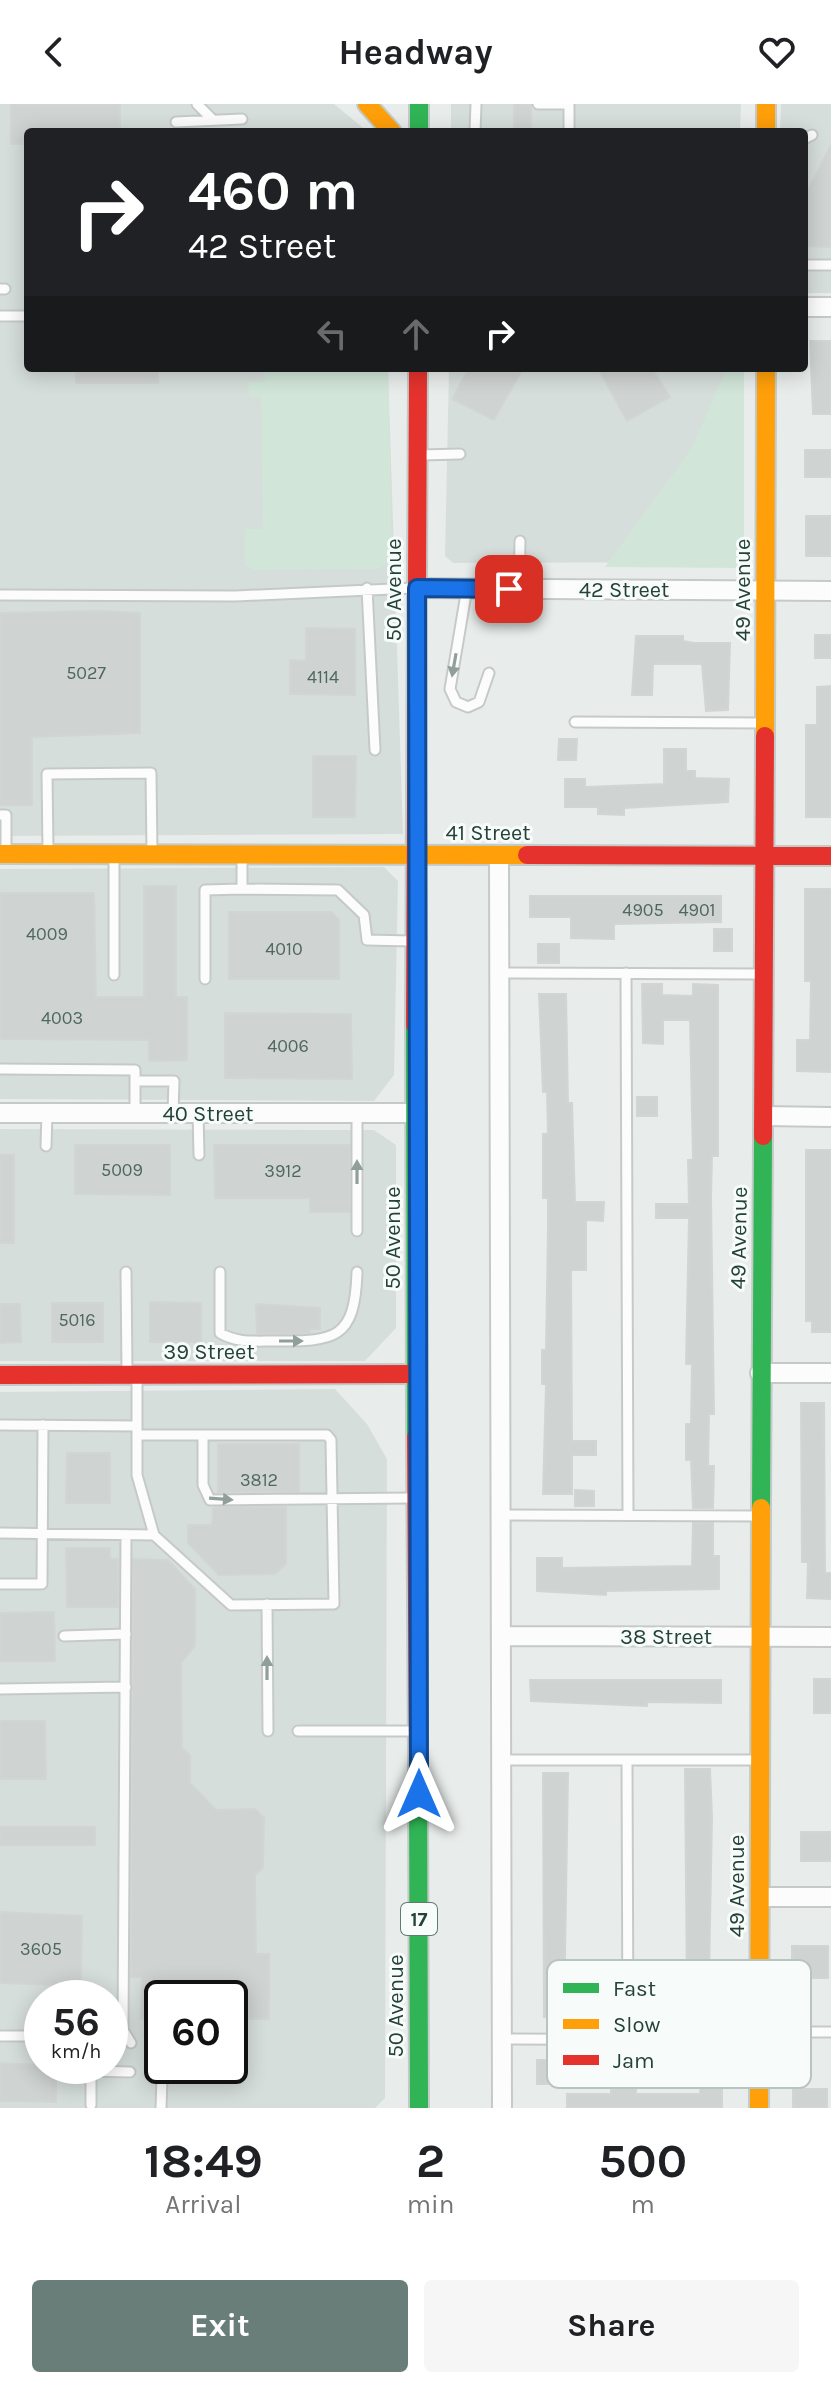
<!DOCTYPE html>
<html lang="en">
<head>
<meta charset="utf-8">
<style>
	body { margin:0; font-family:Karla,sans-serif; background:#f6f6f6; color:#202124; height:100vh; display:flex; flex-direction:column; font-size:30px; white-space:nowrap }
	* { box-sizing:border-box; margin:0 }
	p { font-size:26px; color:#757577 }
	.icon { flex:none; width:44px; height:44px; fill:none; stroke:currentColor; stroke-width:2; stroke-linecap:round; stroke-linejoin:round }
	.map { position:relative; height:2004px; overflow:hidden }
	.side { display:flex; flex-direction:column; background:#fff; flex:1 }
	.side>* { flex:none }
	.top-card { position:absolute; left:24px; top:24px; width:784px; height:244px; border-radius:8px; box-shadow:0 4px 20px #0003; background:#202124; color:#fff; overflow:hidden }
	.speed { position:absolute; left:24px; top:1876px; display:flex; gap:16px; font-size:40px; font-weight:700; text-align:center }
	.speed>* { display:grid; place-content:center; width:104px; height:104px; border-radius:50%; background:#fff; box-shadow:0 4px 20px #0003; line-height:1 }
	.speed small { font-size:20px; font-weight:400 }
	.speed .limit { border:4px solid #111; border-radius:12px; background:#fff; color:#111 }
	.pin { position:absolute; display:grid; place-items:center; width:68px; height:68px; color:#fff; margin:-34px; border-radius:16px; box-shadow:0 4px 12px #0006 }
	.me { position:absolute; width:88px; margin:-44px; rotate:0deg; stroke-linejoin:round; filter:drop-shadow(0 0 6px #0008) }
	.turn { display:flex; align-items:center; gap:28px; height:168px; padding:0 32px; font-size:36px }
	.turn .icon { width:104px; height:104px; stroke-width:2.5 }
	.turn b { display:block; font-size:56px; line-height:68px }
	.lanes { display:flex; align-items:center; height:76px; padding:0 32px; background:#0003; justify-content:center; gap:40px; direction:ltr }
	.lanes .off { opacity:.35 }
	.eta { display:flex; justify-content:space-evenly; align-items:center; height:136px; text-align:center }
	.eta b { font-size:48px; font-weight:700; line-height:56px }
	.primary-button { display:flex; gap:16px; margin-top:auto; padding:16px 32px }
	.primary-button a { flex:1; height:92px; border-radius:8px; background:#697e78; color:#fff; font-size:32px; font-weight:700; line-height:92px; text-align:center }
	.primary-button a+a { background:#f6f6f6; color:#202124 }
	header { display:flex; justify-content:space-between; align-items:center; height:104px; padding:0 32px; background:#fff; font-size:36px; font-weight:700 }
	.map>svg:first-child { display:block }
	.built { fill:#d6dedb; fill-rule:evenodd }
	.green { fill:#d1e6d8 }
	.building { fill:#cfd4d2; stroke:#d1d6d4; stroke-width:2 }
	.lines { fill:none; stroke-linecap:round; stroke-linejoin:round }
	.lane-casing { stroke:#c5cac8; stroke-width:13 }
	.street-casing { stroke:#c5cac8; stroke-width:22 }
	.fast-casing { stroke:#c3cbc8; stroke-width:22 }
	.slow-casing { stroke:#c3cbc8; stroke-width:22 }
	.jam-casing { stroke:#c3cbc8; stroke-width:22 }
	.lane { stroke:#fcfcfc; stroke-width:9 }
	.street { stroke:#fcfcfc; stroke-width:18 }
	.fast { stroke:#30b455; stroke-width:18 }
	.slow { stroke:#ff9f0a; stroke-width:18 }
	.jam { stroke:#e5322d; stroke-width:18 }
	.oneway { fill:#909f9b }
	.route-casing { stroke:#114b97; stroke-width:20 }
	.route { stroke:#1a73e8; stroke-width:14 }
	.labels { text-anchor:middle; stroke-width:6; stroke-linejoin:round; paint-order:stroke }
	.number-label { font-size:18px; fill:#506761 }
	.shield { fill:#f7fbf9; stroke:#637a73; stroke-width:2 }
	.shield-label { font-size:20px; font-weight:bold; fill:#24423a }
	.street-label { font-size:22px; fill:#24423a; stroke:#f7fbf9 }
	.key { fill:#f7fbf9; stroke:#b8c4c0; stroke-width:2 }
	.key-label { font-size:22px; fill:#24423a }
</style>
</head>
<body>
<header><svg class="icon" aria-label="back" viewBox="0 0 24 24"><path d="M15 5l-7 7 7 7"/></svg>Headway<svg class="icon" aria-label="heart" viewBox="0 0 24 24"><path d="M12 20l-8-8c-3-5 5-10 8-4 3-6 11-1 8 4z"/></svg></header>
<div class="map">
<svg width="831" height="2004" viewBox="0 0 831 2004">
	<rect width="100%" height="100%" fill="#e8edeb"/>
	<path class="built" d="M0,0h334l34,28h-340v236h360l15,466 -403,2z
		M451,0h290l-1,28h-289z
		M781,0h50v189h-27v-161h-24z
		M449,264h288l1,194 -285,1 -8,-7z
		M384,763l14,14 -4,194 -20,26 -374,-2v-230z
		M0,1025l374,1 22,15v183l-31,33h-365z
		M335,1285l32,35 20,35 -2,639 -10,10h-375v-716zM42,1894h68v68h-68zM162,1894h68v68h-68z"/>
	<path class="green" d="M265,264h123l4,193 -14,8 -124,1 -9,-5v-36h18l-2,-132h-12l-1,-14 17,-2z
		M727,264h17v200l-139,-1 87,-119z"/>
	<path class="building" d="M11,0h109v28h-92v12h-17z
		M514,0h17v28h-17z
		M831,41v102l-27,-1v-48z
		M810,237h21v73h-18z
		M76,264h82v15h-82z
		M469,264h54l-29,52 -42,-21z
		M598,264h53l19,29 -43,24z
		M805,346h26v27h-26z
		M806,412h25l-1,40h-24z
		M98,507l42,2v120l-108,4v68h-32v-192z
		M306,524l49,1v66l-65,-1v-34l16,1z
		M815,531h16v23h-16z
		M636,532h47v5l11,2h36l-2,67 -22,1 -4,-47h-49l-1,31h-20z
		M831,582v131h-25v-92h11v-38z
		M559,635h18l-1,21h-18z
		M664,645h22v22h9v7l34,1 -1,23 -104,6v7l-26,-1v-7h-33v-28h20v8l79,-3z
		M313,652h43l-1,61h-42z
		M144,782h32v111h11v63l-38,1v-21l-149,-1v-146h94l2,104h48z
		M805,785h26v183l-34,-1v-31h13l1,-59h-6z
		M530,792h191v26l-107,2v15l-43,-1v-21h-41z
		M229,808h102l8,8v59h-110z
		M714,825h18v22h-18z
		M538,840h21v19h-21z
		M642,880h20v11l31,1v-12l25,1v171h-6l-1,41 3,217h-5l-1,52h6l-1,42h-20l-2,-48h-5v-36h5l1,-60h-6l3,-146h-33v-14h33l-1,-44h5l-3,-140h-27v24l-20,-1z
		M539,890h27l2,109h4l3,99h29l-1,19 -17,-1v50h-15l1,171h24v14h-24v39h-29l3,-110h-4v-34h4l2,-121v-31h-5v-64h5l-1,-42h-4z
		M225,909l126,1 1,65 -127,-1z
		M637,993h20v19h-20z
		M75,1041h95v50l-95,-1z
		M214,1041h136v67h-40v-14h-95z
		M806,1046h25v182h-19v-11h-6z
		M0,1051h14v88h-14z
		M150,1198l51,1v39h-51z
		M52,1199h51v39h-51z
		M0,1200h20l1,38 -21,1z
		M256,1200l64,4v21h-10v4l-53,1z
		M801,1299h23l1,170h6v26l-24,-1 1,-36h-6z
		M218,1340h81v48h-81z
		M67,1349h43v50h-44z
		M575,1386l19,1v15h-19z
		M218,1403h68v57l-11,10 -56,1 -31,-32v-18h24l1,-16z
		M693,1419h20v33h6v33l-113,2v4l-69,-4v-33h25v10l130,-2z
		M66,1444h44v11h8v48h-51z
		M133,1455l35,1 27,29v57l-14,17 1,85 8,7v28l26,27 39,-1 9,9 -1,49 -8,8 1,79h13v65h-39v-21h-68v21h-21l1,-42h-11z
		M54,1508l1,49h-55v-48z
		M814,1575h17v34h-17z
		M530,1576h191v23l-74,-1v4l-116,-5z
		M0,1617h45l1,58h-46z
		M685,1665h25l2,48 -4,212 -25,-1v-33h4z
		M543,1669h25l-4,244h-20z
		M0,1723h95v18h-95z
		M801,1728h30v29h-30z
		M0,1808l82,4 -1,70 -81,-3z
		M792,1842h36v32h-36z
		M537,1956h21v24h-21z
		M0,1959l56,3v36l-56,-1z
		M701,1976h21v28h-155v-14h44v-5l25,-1v6h64z
		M793,1985h34v19h-34z"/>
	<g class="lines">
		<defs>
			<path id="lane" d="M197,0l16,16
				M538,0h31v28
				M176,18l66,-3
				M475,28l1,-28
				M804,35l8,-4
				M804,161h27
				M0,185h5
				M0,212h28
				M420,351l40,-1
				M367,484l8,162
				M467,484l-17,101 6,13 12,5 11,-5 10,-29
				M519,485l1,-48
				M0,491l236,1 178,-8
				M498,508l1,-24
				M575,618l189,1
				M0,711h6v36
				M48,746l-1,-76 104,-1 1,80
				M242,752v33l96,1 26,25 3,25 44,1
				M114,753v118
				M499,869l261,1
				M626,869l2,542
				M205,875v-89l37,-1
				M0,965l135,1v43
				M135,977h39l-1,32
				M198,1009l1,42
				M357,1009v118
				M46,1042l1,-33
				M126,1168l1,101
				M220,1168v61c17,10 34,8 54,8 60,0 81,0 83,-69
				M0,1321l137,1
				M137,1331h190l4,5 3,164 -103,1 -77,-70 -17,-60v-97
				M203,1331v50l7,15 201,-2
				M501,1411l259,1
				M0,1429l154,2
				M126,1431l-3,495 8,13
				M0,1480h42l1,-159
				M267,1500l1,127
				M64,1532l62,-2
				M0,1585l126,-2
				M298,1627h116
				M501,1656h257
				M627,1656l1,279
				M763,1928h68
				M0,1932h42
				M502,1935l256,1
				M87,1962l4,5v34
				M91,1967l39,1
				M161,2004l1,-30"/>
			<path id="street" d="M804,203h27
				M417,484l414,3
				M499,752l3,1252
				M0,1009h415
				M763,1012l68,1
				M760,1269h71
				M501,1532l330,1
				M760,1793h71"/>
			<path id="fast" d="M419,0v28
				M415,921l1,412
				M761,1404l2,-372
				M418,1665l1,339"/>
			<path id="slow" d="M367,0l25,28
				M766,0v28
				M765,632l1,-368
				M0,750l527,1
				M759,2004l2,-600"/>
			<path id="jam" d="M527,751l304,1
				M415,921l3,-657
				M763,1032l2,-400
				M0,1271l417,-1
				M416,1333l2,332"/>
		</defs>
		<use href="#lane" class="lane-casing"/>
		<use href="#street" class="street-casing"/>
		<use href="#fast" class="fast-casing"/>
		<use href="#slow" class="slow-casing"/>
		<use href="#jam" class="jam-casing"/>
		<use href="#lane" class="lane"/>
		<use href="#street" class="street"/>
		<use href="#fast" class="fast"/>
		<use href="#slow" class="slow"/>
		<use href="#jam" class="jam"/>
	</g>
	<defs><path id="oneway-solid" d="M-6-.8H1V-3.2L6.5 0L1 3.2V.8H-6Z" transform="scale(2)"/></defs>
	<g class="oneway">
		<use href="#oneway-solid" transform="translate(454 561) rotate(100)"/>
		<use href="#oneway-solid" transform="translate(357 1068) rotate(-90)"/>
		<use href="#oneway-solid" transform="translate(291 1237)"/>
		<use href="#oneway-solid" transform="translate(221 1395) rotate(4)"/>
		<use href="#oneway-solid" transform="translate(267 1564) rotate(-90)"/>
	</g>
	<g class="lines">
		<defs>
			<path id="route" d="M419,1690l-2,-1206 92,1"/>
		</defs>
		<use href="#route" class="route-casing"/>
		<use href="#route" class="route"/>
	</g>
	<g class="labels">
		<g class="number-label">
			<text x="86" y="575">5027</text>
			<text x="323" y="579">4114</text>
			<text x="643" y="812">4905</text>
			<text x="697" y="812">4901</text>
			<text x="47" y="836">4009</text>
			<text x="284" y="851">4010</text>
			<text x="62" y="920">4003</text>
			<text x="288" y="948">4006</text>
			<text x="122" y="1072">5009</text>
			<text x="283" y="1073">3912</text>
			<text x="77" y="1222">5016</text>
			<text x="259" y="1382">3812</text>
			<text x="41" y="1851">3605</text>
		</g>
		<rect class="shield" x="401" y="1799" width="36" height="32" rx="6"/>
		<g class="shield-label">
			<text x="419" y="1822">17</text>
		</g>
		<g class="street-label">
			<text x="624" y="493">42 Street</text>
			<text transform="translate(393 486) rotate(-90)" y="8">50 Avenue</text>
			<text transform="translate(742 486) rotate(-90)" y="8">49 Avenue</text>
			<text x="488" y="736">41 Street</text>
			<text x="208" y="1017">40 Street</text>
			<text transform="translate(392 1134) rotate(-90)" y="8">50 Avenue</text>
			<text transform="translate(738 1134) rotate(-89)" y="8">49 Avenue</text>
			<text x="209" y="1255">39 Street</text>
			<text x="666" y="1540">38 Street</text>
			<text transform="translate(736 1782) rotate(-90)" y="8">49 Avenue</text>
			<text transform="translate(395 1902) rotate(-90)" y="8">50 Avenue</text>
		</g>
	</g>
	<rect x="547" y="1856" width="264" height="128" rx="12" class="key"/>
	<rect x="563" y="1879" width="36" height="10" fill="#30b455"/>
	<rect x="563" y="1915" width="36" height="10" fill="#ff9f0a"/>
	<rect x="563" y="1951" width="36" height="10" fill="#e5322d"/>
	<g class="key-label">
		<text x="613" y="1892">Fast</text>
		<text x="613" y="1928">Slow</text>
		<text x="613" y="1964">Jam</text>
	</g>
</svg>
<div class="speed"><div>56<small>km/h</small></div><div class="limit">60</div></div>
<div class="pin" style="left:509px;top:485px;background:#d93025"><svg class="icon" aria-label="arrive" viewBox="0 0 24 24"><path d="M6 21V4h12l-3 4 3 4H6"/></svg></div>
<svg class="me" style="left:419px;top:1690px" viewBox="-20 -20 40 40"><path d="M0-17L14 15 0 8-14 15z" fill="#1a73e8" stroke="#fff" stroke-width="4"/></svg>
<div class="top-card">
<div class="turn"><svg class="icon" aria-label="right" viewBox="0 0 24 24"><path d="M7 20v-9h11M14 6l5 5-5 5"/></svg><div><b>460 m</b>42 Street</div></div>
<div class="lanes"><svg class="icon off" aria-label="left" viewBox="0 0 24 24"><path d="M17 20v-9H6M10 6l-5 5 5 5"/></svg><svg class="icon off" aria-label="ahead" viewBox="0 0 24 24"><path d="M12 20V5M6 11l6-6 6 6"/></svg><svg class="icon" aria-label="right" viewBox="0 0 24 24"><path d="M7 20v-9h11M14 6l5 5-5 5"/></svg></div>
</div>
</div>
<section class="side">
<div class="eta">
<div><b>18:49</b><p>Arrival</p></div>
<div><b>2</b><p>min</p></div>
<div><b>500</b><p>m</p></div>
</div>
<div class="primary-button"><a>Exit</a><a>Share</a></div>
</section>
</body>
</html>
